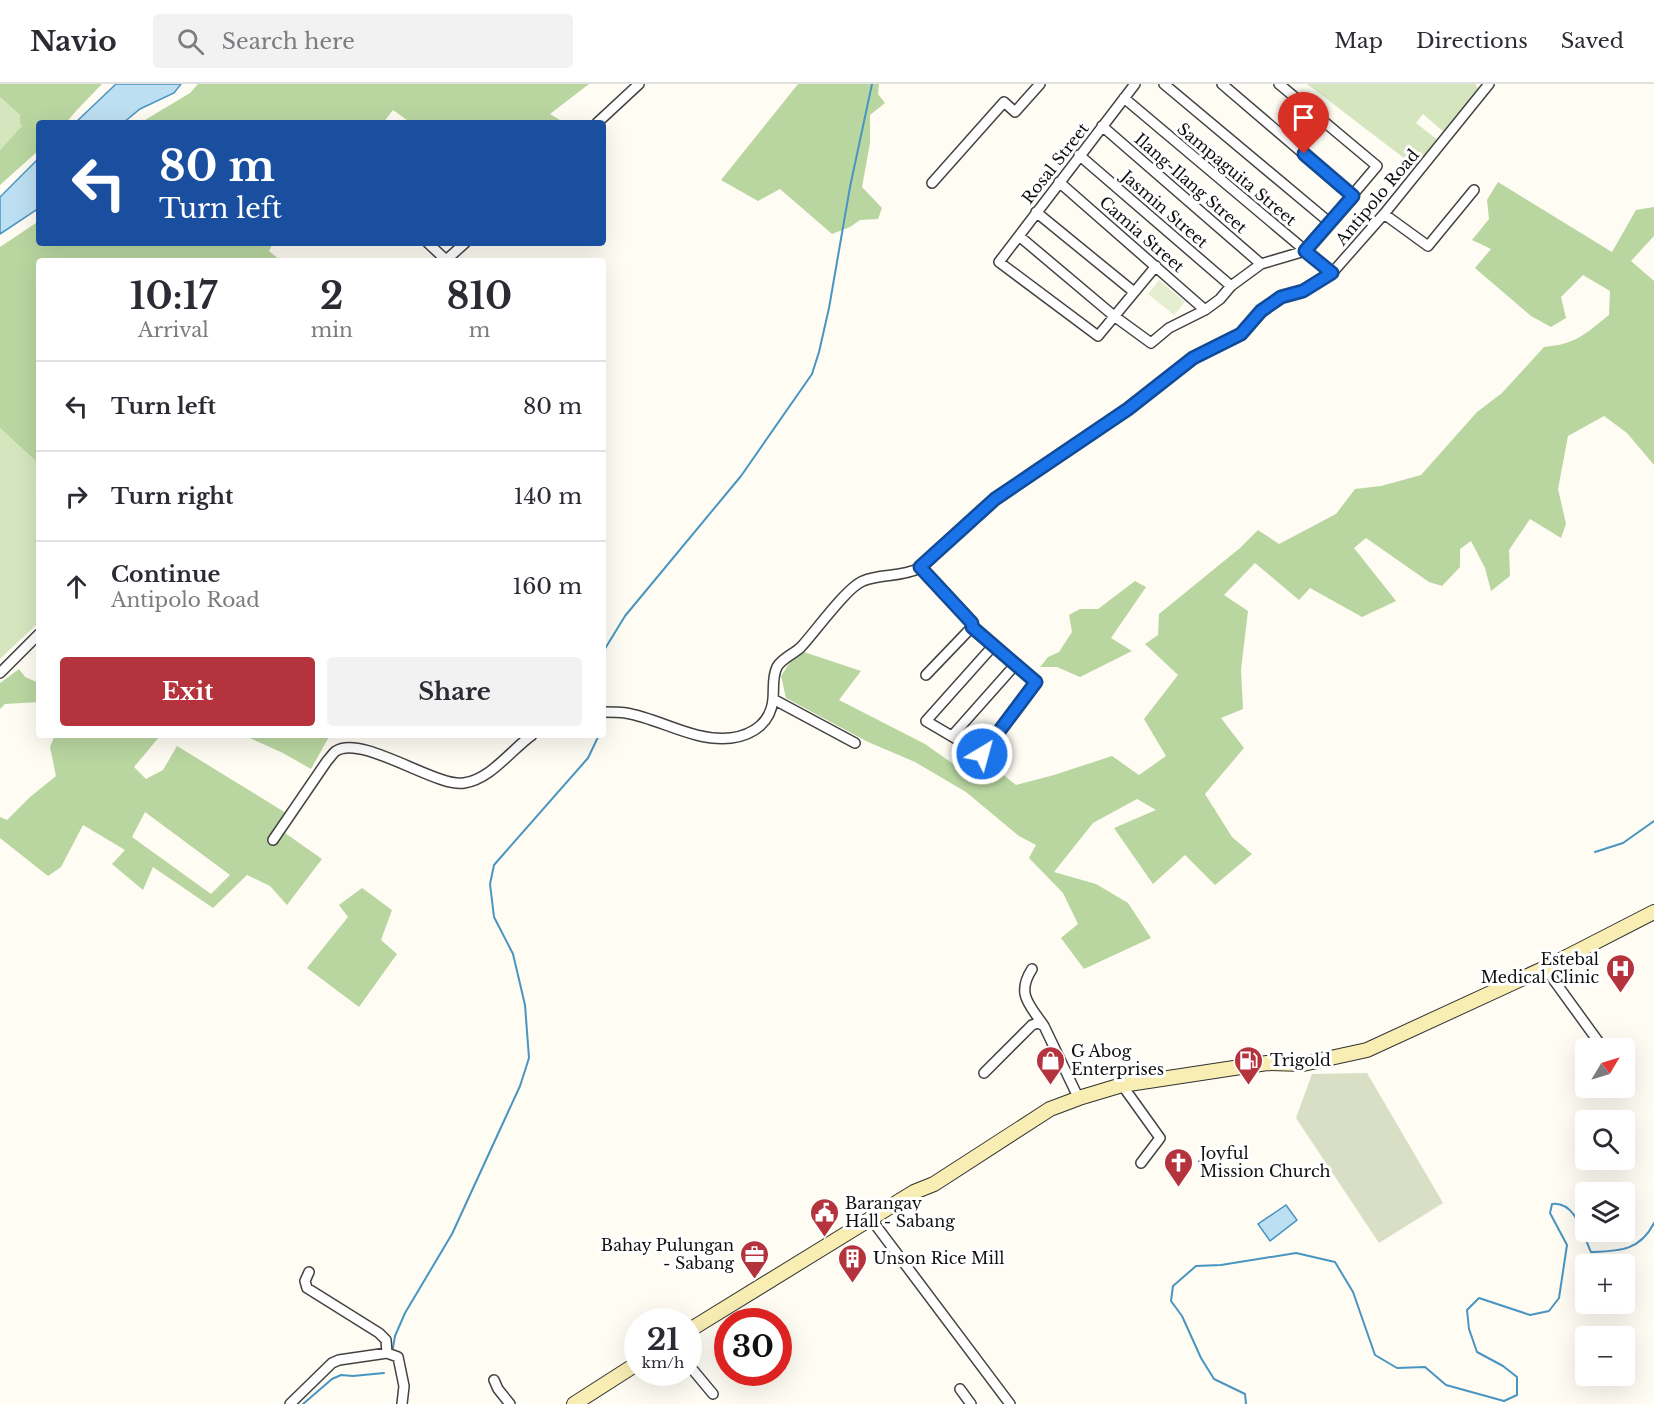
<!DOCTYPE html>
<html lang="en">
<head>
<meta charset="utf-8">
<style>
	body { margin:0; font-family:"Libre Baskerville",serif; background:#f2f2f3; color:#2b2b33; height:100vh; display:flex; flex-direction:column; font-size:22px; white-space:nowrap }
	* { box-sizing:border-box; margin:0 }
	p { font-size:20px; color:#7c7c81 }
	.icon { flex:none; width:33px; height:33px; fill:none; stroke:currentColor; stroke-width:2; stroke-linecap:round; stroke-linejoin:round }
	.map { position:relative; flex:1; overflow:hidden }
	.sheet { position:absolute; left:36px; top:174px; width:570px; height:480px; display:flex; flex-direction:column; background:#fff; border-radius:6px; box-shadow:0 6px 24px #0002 }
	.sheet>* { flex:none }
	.hud { position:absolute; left:36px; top:36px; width:570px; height:126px; border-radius:6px; box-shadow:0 6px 24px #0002; background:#1a4fa0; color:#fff; overflow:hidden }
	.needle { width:39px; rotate:52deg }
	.fabs { position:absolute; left:1575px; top:954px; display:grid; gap:12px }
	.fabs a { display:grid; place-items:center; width:60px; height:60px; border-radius:6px; background:#fff; box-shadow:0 6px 24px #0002; font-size:30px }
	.speed { position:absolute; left:624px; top:1224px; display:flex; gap:12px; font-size:30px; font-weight:700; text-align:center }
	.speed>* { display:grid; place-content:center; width:78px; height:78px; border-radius:50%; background:#fff; box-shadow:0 6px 24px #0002; line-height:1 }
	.speed small { font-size:15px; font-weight:400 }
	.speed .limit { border:9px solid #d22; background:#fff; color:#111 }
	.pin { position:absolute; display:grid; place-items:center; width:51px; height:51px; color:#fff; margin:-62px -26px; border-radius:50% 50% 50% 0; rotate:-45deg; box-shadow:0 0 6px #0007 }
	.pin .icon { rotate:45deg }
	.me { position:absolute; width:66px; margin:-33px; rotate:37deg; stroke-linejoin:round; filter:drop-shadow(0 0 4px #0008) }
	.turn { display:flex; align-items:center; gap:21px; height:126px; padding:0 24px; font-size:27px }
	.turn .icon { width:78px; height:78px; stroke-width:2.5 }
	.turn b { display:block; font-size:42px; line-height:51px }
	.eta { display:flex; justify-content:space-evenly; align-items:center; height:102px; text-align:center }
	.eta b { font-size:36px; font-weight:700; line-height:42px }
	.primary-button { display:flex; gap:12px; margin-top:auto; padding:12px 24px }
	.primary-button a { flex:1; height:69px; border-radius:6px; background:#b4333d; color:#fff; font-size:24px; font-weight:700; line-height:69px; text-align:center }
	.primary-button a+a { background:#f2f2f3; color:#2b2b33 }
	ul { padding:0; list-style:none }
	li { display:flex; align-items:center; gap:18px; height:90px; padding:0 24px; border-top:2px solid #e1e1e2 }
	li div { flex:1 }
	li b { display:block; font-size:22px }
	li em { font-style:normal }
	header { display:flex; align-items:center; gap:36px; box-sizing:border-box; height:84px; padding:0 30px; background:#fff; border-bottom:2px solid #e1e1e2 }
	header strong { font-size:28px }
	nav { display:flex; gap:33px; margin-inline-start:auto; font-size:21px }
	.search { width:420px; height:54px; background:#f2f2f3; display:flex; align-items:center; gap:15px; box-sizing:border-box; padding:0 21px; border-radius:6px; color:#7c7c81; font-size:22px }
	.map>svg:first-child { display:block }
	.green { fill:#d5e6bf }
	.forest { fill:#b9d6a0; fill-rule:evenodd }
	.cemetery { fill:#d8dfc5 }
	.pitch { fill:#e5eed0 }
	.water { fill:#bcdff1; stroke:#4995c2; stroke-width:1.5 }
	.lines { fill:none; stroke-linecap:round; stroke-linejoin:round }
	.stream { stroke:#4995c2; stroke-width:2 }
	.minor-casing { stroke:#434343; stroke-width:12 }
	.secondary-casing { stroke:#323232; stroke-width:16 }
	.minor { stroke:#fff; stroke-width:9 }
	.secondary { stroke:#f8eeb4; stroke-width:14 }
	.route-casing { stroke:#114b97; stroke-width:15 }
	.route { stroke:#1a73e8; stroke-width:10 }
	.labels { text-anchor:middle; stroke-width:6; stroke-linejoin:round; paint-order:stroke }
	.street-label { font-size:16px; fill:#101010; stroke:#fff }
	.poi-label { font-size:16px; fill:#101010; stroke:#fff; text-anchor:start }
</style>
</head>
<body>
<header>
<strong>Navio</strong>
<div class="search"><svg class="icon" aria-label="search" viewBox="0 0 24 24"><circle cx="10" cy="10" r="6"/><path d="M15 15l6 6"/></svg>Search here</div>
<nav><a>Map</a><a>Directions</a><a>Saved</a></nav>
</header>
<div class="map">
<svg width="1654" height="1320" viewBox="0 0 1654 1320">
	<rect width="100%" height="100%" fill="#fefcf3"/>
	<path class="green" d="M1307,0h168l6,9 -36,40 -22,-19 -7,9 23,18 -22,27z
		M0,13l20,18v8l3,4 -23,23z
		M0,344l39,36v20l-4,4 4,3v131l-39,37z"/>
	<path class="forest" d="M0,0h102l-26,27 -10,12h-27v27l-39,35v-35l22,-24 -2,-3v-8l-20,-18z
		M198,0h391l-39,30 15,9h-154l-18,-13 -10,13h-243l50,-30z
		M798,0h81l-1,10 7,9 -15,12v28l-8,44 20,21 -4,11 -18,1 -10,7 -18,7 -52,-45 -22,12 -37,-21z
		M1498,98l114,70 24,-42 18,-3v29l-23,25 23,20v184l-27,-32 -23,-17 -36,20 -10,53 8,35 -5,14 -31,-19 -21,31 1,26 -19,15 -6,-23 -14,-27 -11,8v18l-18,19 -13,-4 -63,-44 -12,10 42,53 -34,16 -52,-29 -11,12 -44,-37 -31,32 24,16 -7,59 2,39 -22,9 23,30 -39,46 27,43 20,17 -37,31 -30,-30 -32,29 -39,-56 42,-18 -19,-11 -44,24 -39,49 42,12 32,19 23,35 -67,31 -23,-31 17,-14 -15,-31 -34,-35 7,-13 -17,-9 -53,-44 -51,-30 -47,-20 -82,-44 -5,-22 17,-26 63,21 -22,29 86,44 34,24 21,1 6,-8 30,24 38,-10 58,-19 27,19 27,-19 -22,-37 34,-44 -33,-31 13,-9 1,-21 81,-66 18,-18 21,14 57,-30 19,-25 26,-3 40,-11 56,-63 25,-19 42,-46c32,-3 40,-12 65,-32l1,-24 -27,-16 -22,22 5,21 -15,9 -20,-11 -56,-48 16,-19 -19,-9 17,-21 -2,-19z
		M39,137v22h234l-4,8 12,10h-242v203l-39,-36v-181z
		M1135,497l11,6 -35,51 21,13 -52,26 -23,-10h-17l8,-10 11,-5 13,-20 -3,-17 11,-6h18z
		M19,585l6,8 14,6v19l-34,2 -5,5v-26z
		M55,651l105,1 -26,31 12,12 17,-9 14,-24 109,67 -11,13 47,33 -35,46 -17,-19 -23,-11 -34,33 -60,-41 -10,23 -31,-26 13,-14 -42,-25 -22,42 -13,9 -48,-38v-21l7,3 23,-23 26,-21 -6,-29zM145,728l85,63 -19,19 -79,-57z
		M243,651h87l-19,34 -28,-16z
		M362,804l30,22 -11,30 16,14 -38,53 -52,-39 41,-51 -9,-12z"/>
	<path class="cemetery" d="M1367,989l76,130 -64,40 -83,-125 16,-44z"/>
	<path class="pitch" d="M1159,196l26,22 -11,13 -26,-21z"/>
	<path class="water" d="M116,0h65l-7,9 -34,16 -17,14h-48z
		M39,74v50l-39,26v-37z
		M1286,1121l11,15 -27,21 -12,-17z"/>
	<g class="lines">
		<path class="stream" d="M603,568l22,-36 116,-140 71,-102 7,-22 10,-44 21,-121 22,-103
			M1595,768l28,-9 31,-22
			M392,1269l3,-17 10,-23 47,-79 68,-148 9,-28 -4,-53 -12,-51 -19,-37 -4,-33 4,-19 94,-107 11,-23
			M303,1320l29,-25 9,-4 12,1 31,-3
			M1246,1320l-1,-10 -31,-15 -13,-21 -19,-42 -11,-15 2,-15 23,-20 25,-1 75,-12 39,9 18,30 22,63 22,13 28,-1 21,18 58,16 13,-6v-18l-14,-11 -26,-14 -8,-23 -2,-19 12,-12 51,17 19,-4 10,-13 8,-53 -17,-32 2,-9c24,-3 31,31 39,48 28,-1 49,-1 63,-29"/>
		<defs>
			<path id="minor" d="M1135,0l-136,178 99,74 58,-70
				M1164,0l165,138
				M1222,0l131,112
				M1124,14l208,175
				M597,39l42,-39
				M1102,42l159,138
				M1079,71l152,131
				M1059,98l146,128
				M932,99l72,-81 11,10 25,-28
				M1036,128l98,80
				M1384,130l44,32 46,-56
				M1019,152l95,80 37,27 18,-15 36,-18 15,-11 11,-13 30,-22 44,-13 72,-85 -98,-82
				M428,159l18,17
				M445,177l20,-18
				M920,484l52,55v4l-46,48
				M972,543l65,55 -55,72 -56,-33 67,-75
				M0,589l39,-39
				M773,615l82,44
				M603,628c7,0 15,0 23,1 35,6 68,29 105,25 23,-3 40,-16 42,-39 1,-11 -1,-22 4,-32 5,-9 17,-13 24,-20 14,-15 46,-60 62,-66 18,-8 36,-3 57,-13l75,-69 133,-90 65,-51 48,-24 20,-23 20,-14 22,-6 29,-18 52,-59 105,-130
				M952,652l63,-71
				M273,756l54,-79c3,-3 6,-8 9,-10 26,-17 101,37 128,32 27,-4 47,-33 68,-48
				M1545,884l58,80
				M1032,885c-16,25 -3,35 12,57
				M984,989l48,-48 6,-2 6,3 35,73
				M1122,1001l38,53 -19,25
				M871,1135l139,185
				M309,1188l-4,9 2,7 72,45 7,7 1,13
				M688,1280l25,30
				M494,1296l4,9 12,15
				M960,1305l11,15
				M290,1320l42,-41 7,-3 48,-7 11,4 6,29 -2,18"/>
			<path id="secondary" d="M688,1247l226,-139 20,-8 116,-75 32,-12 40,-12 145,-22 36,1 64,-14 178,-82 109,-56
				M574,1320l64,-41"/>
		</defs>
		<use href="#minor" class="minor-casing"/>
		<use href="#secondary" class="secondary-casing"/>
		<use href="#minor" class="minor"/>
		<use href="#secondary" class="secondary"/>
	</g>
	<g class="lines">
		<defs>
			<path id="route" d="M982,670l54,-72 -64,-55v-4l-52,-56 75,-68 133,-90 65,-51 48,-24 20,-23 20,-14 22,-6 29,-18 -27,-22 48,-55 -49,-42"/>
		</defs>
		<use href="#route" class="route-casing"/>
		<use href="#route" class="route"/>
	</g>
	<defs>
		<symbol id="hospital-pin" viewBox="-11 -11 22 30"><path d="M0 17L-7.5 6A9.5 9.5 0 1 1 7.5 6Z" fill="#b4333d" stroke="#fff"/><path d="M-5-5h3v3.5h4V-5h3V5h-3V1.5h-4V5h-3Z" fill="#fff"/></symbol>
		<symbol id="shop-pin" viewBox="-11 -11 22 30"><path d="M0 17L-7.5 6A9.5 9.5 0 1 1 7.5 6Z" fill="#b4333d" stroke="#fff"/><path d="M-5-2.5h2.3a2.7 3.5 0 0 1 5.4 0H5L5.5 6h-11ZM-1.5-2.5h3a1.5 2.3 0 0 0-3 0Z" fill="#fff"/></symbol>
		<symbol id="fuel-pin" viewBox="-11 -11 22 30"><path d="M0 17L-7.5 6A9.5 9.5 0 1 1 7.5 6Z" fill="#b4333d" stroke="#fff"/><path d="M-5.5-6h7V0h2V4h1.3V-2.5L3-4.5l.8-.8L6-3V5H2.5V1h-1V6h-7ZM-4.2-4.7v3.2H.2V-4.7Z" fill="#fff"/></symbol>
		<symbol id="church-pin" viewBox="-11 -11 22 30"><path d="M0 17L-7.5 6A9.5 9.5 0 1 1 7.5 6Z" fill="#b4333d" stroke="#fff"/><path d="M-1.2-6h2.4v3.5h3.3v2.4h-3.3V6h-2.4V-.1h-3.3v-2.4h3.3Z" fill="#fff"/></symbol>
		<symbol id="civic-pin" viewBox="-11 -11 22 30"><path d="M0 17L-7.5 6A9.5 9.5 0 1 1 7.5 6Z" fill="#b4333d" stroke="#fff"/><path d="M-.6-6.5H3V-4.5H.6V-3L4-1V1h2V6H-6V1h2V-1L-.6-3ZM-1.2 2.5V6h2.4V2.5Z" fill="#fff"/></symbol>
		<symbol id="office-pin" viewBox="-11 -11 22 30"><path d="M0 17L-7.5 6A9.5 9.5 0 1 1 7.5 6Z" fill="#b4333d" stroke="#fff"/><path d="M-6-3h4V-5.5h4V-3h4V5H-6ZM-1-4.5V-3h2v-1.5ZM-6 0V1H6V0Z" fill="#fff"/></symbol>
		<symbol id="building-pin" viewBox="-11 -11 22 30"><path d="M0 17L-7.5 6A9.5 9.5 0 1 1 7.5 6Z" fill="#b4333d" stroke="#fff"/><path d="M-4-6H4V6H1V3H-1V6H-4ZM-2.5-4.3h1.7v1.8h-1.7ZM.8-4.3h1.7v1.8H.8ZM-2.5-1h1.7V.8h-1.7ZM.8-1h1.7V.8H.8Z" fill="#fff"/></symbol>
	</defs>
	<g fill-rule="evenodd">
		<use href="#hospital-pin" x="1604" y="868" width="33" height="45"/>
		<use href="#shop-pin" x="1034" y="960" width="33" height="45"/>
		<use href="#fuel-pin" x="1232" y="960" width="33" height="45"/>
		<use href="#church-pin" x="1162" y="1062" width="33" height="45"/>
		<use href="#civic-pin" x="808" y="1112" width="33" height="45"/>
		<use href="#office-pin" x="738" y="1154" width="33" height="45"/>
		<use href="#building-pin" x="836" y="1158" width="33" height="45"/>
	</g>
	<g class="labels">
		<g class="street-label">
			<text transform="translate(1055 79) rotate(-52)" y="6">Rosal Street</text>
			<text transform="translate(1237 90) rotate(40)" y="6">Sampaguita Street</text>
			<text transform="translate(1191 99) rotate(41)" y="6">Ilang-Ilang Street</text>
			<text transform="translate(1377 113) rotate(-50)" y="6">Antipolo Road</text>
			<text transform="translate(1165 125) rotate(41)" y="6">Jasmin Street</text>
			<text transform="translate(1142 150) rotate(41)" y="6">Camia Street</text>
		</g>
		<g class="poi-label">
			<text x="1599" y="881" text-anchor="end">Estebal<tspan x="1599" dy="18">Medical Clinic</tspan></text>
			<text x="1071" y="973">G Abog<tspan x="1071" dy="18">Enterprises</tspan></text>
			<text x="1270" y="982">Trigold</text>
			<text x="1200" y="1075">Joyful<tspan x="1200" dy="18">Mission Church</tspan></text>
			<text x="845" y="1125">Barangay<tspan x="845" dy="18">Hall - Sabang</tspan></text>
			<text x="734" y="1167" text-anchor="end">Bahay Pulungan<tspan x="734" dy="18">- Sabang</tspan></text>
			<text x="873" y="1180">Unson Rice Mill</text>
		</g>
	</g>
</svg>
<div class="fabs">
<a><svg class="needle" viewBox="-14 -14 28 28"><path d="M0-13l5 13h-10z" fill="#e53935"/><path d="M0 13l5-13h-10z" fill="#7c7c81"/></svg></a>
<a><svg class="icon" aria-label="search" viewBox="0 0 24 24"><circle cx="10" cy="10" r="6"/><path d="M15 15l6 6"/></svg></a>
<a><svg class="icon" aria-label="layers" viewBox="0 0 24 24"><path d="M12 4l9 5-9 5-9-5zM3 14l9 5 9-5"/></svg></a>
<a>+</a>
<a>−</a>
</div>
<div class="speed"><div>21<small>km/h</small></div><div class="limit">30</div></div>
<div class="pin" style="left:1304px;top:70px;background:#d93025"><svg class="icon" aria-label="arrive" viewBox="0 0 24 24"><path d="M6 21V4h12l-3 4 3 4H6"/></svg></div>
<svg class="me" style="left:982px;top:670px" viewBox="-20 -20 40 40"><circle r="17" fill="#1a73e8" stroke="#fff" stroke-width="3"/><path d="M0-11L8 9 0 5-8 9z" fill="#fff"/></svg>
<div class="hud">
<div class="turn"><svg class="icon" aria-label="left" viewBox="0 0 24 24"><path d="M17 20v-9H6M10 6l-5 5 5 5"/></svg><div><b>80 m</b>Turn left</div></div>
</div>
<section class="sheet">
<div class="eta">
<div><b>10:17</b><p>Arrival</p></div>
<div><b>2</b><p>min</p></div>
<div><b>810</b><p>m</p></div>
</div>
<ul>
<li><svg class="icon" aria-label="left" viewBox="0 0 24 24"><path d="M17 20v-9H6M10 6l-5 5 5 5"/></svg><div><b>Turn left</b></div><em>80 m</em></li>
<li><svg class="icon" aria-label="right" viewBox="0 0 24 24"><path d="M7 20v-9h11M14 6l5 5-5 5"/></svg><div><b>Turn right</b></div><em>140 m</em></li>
<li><svg class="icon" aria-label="ahead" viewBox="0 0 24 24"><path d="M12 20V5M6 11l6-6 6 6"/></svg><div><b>Continue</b><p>Antipolo Road</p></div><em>160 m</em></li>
</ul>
<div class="primary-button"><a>Exit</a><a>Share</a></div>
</section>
</div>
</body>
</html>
